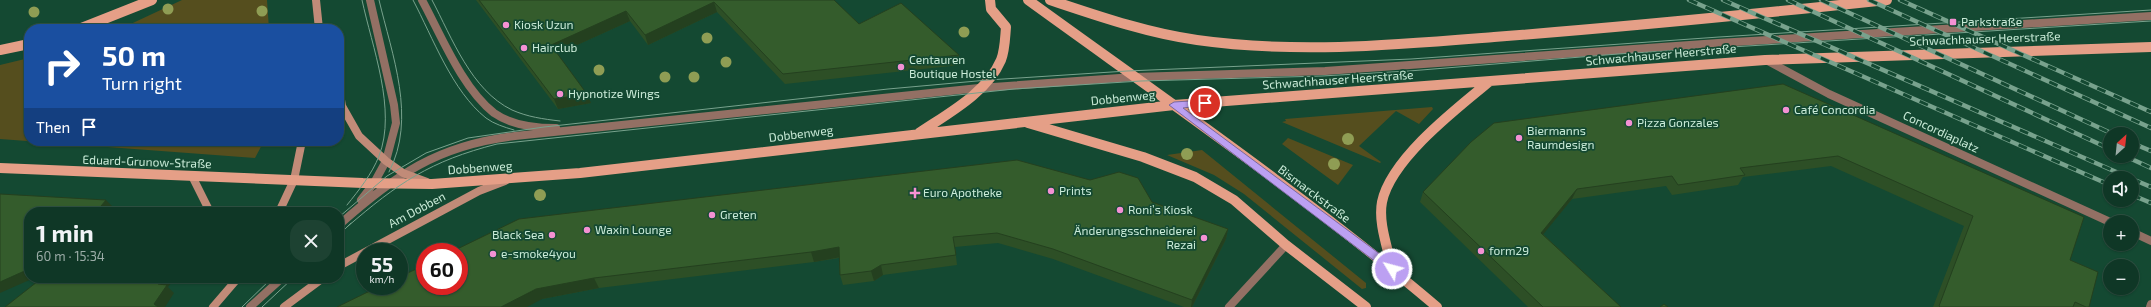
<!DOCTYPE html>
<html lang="en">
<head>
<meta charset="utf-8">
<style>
	body { margin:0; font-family:"Exo 2",sans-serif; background:#1d4232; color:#f1f3f6; height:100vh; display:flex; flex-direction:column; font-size:15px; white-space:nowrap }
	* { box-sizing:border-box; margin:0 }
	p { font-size:13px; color:#9baca7 }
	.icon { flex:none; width:22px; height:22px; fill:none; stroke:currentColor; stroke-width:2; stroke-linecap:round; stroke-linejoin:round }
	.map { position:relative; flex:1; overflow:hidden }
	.sheet { position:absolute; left:24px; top:207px; width:320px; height:76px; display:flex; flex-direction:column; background:#0f3726; border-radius:16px; box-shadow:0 1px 3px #0004,0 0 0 1px #2f5143 }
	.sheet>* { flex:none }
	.guide { position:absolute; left:24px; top:24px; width:320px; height:122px; border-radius:16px; box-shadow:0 1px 3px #0004,0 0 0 1px #2f5143; background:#1a4fa0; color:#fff; overflow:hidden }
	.needle { width:26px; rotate:27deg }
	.controls { position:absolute; left:2103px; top:127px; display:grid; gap:8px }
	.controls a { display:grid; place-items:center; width:36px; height:36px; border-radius:50%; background:#0f3726; box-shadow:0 1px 3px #0004,0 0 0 1px #2f5143; font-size:20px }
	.speed { position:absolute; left:356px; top:243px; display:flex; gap:8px; font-size:20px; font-weight:700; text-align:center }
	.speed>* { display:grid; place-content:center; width:52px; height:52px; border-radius:50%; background:#0f3726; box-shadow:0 1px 3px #0004,0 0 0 1px #2f5143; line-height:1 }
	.speed small { font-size:10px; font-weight:400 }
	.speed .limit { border:6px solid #d22; background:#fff; color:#111 }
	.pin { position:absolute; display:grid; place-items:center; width:34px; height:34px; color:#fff; margin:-17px; border:2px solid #fff; border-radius:50%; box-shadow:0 1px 4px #0007 }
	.me { position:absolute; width:44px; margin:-22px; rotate:307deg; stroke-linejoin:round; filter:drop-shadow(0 0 3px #0008) }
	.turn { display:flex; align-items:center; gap:14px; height:84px; padding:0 12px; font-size:18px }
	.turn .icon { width:52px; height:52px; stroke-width:2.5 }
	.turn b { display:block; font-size:28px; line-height:34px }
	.then { display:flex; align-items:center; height:38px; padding:0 12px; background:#0003; gap:8px; font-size:15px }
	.round { display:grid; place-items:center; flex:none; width:42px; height:42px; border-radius:16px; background:#1d4232 }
	.headline { display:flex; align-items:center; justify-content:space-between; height:68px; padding:0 12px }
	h1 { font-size:24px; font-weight:700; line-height:30px }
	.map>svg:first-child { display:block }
	.green { fill:#554e1e }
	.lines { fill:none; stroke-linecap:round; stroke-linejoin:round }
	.lane { stroke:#937064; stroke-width:8 }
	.street { stroke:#937064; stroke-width:8 }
	.secondary { stroke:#c18b78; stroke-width:8 }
	.primary { stroke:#e59f87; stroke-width:10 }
	.tram { stroke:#78a28d; stroke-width:1 }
	.rail-casing { stroke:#78a28d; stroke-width:4.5 }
	.rail { stroke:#144932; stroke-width:3; stroke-dasharray:9; stroke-linecap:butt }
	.tree { fill:#8f9d54 }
	.wall { fill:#2d4f26 }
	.shaded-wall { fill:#24401f }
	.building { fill:#345c2c; stroke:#24401f }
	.route { fill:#bca0f2; stroke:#7a689d }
	.poi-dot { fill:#f491d3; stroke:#144932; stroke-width:1.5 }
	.labels { text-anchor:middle; stroke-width:3.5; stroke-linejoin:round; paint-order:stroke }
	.poi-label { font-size:12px; fill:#caebd8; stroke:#144932; text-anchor:start }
	.street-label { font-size:12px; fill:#caebd8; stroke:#144932 }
</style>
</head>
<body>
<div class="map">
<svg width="2151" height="307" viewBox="0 0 2151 307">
	<rect width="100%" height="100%" fill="#144932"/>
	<path class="green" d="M182,0h85l2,29h-149z
		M29,58v83h235l-9,17 -255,-19v-74z
		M1432,107l1,2 -14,15 -23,-13 -37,35 22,16 -1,1 -98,-41 4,-1 -1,-2z
		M1288,138l65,27 -15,20 -56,-41z
		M1202,150l164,133v5l-4,1 -118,-95 -30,-19 -47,-20z"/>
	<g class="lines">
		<path class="lane" d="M422,0c19,35 40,88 72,113 17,12 42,15 62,15
			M1766,60l63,34 281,128
			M361,200l13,-17 12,-22 10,-38 -2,-18 -24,-105
			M339,225c56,-50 99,-80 176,-89l464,-48 155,-11 191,-6 393,-28 433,-27
			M2132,232l19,9
			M250,307l32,-29"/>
		<path class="street" d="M1229,307l57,-62
			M2150,307l1,-3"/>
		<path class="secondary" d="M316,0l3,29
			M339,88l3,18 17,30 27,25 17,12 24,9
			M192,176l18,36
			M279,212l15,-32 8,-39
			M339,266l140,-75 26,-10
			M213,307l25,-29
			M284,307l39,-29"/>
		<path class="primary" d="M1028,0c138,100 279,197 409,307
			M1050,0c48,16 97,33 147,40 99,14 198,5 297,-3 131,-10 262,-23 393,-37
			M79,29l73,-29
			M0,50l29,-6
			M1028,123l115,34 52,20 39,23 52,45 80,62
			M919,133c28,-19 68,-40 82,-73 4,-10 4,-22 5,-33l-15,-18 -1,-9
			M0,168l363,15 69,1 148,-11 594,-68 591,-45 386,-13
			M1392,269c-4,-21 -14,-46 -10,-67 9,-43 74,-93 107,-120"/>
		<path class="tram" d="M379,0c13,55 38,118 10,172
			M413,0c20,38 39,91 73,118 8,6 18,9 28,12
			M432,0c20,38 39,90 80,110 16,7 31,9 48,11
			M347,205c12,-15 25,-31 32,-49 18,-46 -7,-109 -17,-156
			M339,217l48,-41 39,-23 42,-15 76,-11 344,-38 100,-9 139,-9 284,-12 308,-22 432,-27
			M347,227c51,-44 83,-66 150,-83l517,-55 127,-8 181,-5 87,-5 209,-17 533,-33
			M339,235l12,-12
			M242,307l30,-29
			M262,307l31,-29"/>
		<defs>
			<path id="rail" d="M1689,0l421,185
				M1723,0l407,178
				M1788,0l322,149
				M1821,0l292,134
				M1869,0l282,128
				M1900,0l251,112
				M2132,143l19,8
				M2125,156l26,12
				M2132,179l19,8
				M2132,195l19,8"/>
		</defs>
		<use href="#rail" class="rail-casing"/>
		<use href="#rail" class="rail"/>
	</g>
	<g class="tree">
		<circle cx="168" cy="9" r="5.5"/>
		<circle cx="262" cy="11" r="5.5"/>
		<circle cx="34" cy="12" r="5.5"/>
		<circle cx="964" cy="32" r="5.5"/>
		<circle cx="707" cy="38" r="5.5"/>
		<circle cx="726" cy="62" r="5.5"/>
		<circle cx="599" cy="70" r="5.5"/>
		<circle cx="665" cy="77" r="5.5"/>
		<circle cx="694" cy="77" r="5.5"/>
		<circle cx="1348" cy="139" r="6"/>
		<circle cx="1187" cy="154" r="6"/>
		<circle cx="1334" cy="164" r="6"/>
		<circle cx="540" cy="195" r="6"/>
	</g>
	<path class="wall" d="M476,0h358l25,24 100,31 1,10 -175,19 -68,-72 -69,33 -18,-24 -73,33 34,49 -33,6z
		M1783,84l287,176 19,47h-156l31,-81 -133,-60 -88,11 -5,8 -66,10 -6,-9 -94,13 -29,35 78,73h-93l-108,-105 3,-10z
		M1152,202l76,27 -2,10 -34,68h-8l-131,-48 -55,-16 -43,4 2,18 -74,10 -9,6 -31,4 -3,-10 -1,-17 -25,4 -215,26 -57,11 -205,8z"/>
	<path class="shaded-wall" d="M714,2l3,10 -69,33 -3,-10z
		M626,11l4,10 -75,34 -4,-10z
		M587,94l4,9 -33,6 -4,-10z
		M1577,189l-5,10 -35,43 4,-9z
		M106,200l7,7 -3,5h-14z
		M1228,229l-2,10 -34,68h-1l1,-7z
		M839,247l2,10 -27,5 -3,-10z
		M881,265l2,10 -9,6 -3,-10z
		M29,269v9h5l-34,15v-11z
		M162,278h13l-7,9 6,6 -9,14h-8l-3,-3 4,-20z
		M594,278l5,10 -57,11 -15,8h-26l35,-18z"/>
	<path class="building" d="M479,0h355l25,24 42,-21 58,52 -176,19 -69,-72 -69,33 -19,-24 -75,34 36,49 -33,5z
		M1783,84l301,133 -14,43 28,12 -9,35h-3l-11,-5 -2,5h-133l-1,-1 34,-90 -135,-60 -98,12 5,7 -67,10 -6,-9 -95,13 -36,44 80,74h-78l-120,-115 48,-50 23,-19z
		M1017,160l73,20 29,-8 19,6 14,24 76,27 -36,71 -139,-51 -56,-16 -44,4 3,18 -75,10 -10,6 -31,4 -1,-28 -28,5 -217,26 -58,11 -35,18h-164l43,-21h19v-9l26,-12v21h34v-34h-8l68,-33z
		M0,194l106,6 -10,12h-67v57l-29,13z
		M42,278h120l-4,6 9,1 -13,19 4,3h-153z
		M1664,304l4,3h-8z"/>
	<path class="route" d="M1205,100l5,3 -2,2 -25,3 213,158v6h-7l-220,-167 5,-3z"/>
	<g class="poi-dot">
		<rect x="1949" y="18" width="8" height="8" rx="2"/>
		<circle cx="506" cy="25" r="4"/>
		<circle cx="524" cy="48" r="4"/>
		<circle cx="901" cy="67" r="4"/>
		<circle cx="560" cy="94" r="4"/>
		<circle cx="1786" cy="110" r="4"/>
		<circle cx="1629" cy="123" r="4"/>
		<circle cx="1519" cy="138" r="4"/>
		<circle cx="1051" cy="191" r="4"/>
		<path d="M913 187h4v4h4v4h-4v4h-4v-4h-4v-4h4z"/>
		<circle cx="1120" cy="210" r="4"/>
		<circle cx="712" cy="215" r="4"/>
		<circle cx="587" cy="230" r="4"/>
		<circle cx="552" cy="235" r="4"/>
		<circle cx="1204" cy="238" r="4"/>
		<circle cx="1481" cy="251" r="4"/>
		<circle cx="493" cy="254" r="4"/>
	</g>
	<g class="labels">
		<g class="poi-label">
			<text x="1961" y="26">Parkstraße</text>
			<text x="514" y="29">Kiosk Uzun</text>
			<text x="532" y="52">Hairclub</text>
			<text x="909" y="64">Centauren<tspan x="909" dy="14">Boutique Hostel</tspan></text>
			<text x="568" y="98">Hypnotize Wings</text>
			<text x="1794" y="114">Café Concordia</text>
			<text x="1637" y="127">Pizza Gonzales</text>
			<text x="1527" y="135">Biermanns<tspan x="1527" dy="14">Raumdesign</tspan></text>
			<text x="1059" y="195">Prints</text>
			<text x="923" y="197">Euro Apotheke</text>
			<text x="1128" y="214">Roniʼs Kiosk</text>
			<text x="720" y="219">Greten</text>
			<text x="595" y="234">Waxin Lounge</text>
			<text x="1196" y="235" text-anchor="end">Änderungsschneiderei<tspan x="1196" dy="14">Rezai</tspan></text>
			<text x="544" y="239" text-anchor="end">Black Sea</text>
			<text x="1489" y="255">form29</text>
			<text x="501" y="258">e-smoke4you</text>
		</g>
		<g class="street-label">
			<text transform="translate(1985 39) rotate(-2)" y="4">Schwachhauser Heerstraße</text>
			<text transform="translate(1661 55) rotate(-5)" y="4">Schwachhauser Heerstraße</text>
			<text transform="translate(1338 80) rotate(-4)" y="4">Schwachhauser Heerstraße</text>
			<text transform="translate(1123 98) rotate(-6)" y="4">Dobbenweg</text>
			<text transform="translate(1941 132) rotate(25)" y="4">Concordiaplatz</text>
			<text transform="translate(801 134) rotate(-7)" y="4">Dobbenweg</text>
			<text transform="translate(147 162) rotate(2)" y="4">Eduard-Grunow-Straße</text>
			<text transform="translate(480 168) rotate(-4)" y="4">Dobbenweg</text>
			<text transform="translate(1314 194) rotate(37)" y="4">Bismarckstraße</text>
			<text transform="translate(417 210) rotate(-28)" y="4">Am Dobben</text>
		</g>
	</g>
</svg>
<div class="controls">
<a><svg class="needle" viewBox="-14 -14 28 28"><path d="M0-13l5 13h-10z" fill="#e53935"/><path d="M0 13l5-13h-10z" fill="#9baca7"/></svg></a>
<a><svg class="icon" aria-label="sound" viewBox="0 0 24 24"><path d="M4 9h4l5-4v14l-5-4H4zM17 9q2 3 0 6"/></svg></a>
<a>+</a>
<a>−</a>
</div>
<div class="speed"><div>55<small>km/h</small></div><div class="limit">60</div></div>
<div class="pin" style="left:1205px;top:103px;background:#d93025"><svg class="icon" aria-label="arrive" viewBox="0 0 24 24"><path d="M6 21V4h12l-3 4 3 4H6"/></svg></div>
<svg class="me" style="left:1392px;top:269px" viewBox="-20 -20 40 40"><circle r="17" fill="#bca0f2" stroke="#fff" stroke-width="3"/><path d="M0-11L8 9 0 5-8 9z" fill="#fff"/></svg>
<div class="guide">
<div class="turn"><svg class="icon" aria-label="right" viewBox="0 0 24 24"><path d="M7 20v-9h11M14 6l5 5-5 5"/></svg><div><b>50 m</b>Turn right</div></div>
<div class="then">Then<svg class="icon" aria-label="arrive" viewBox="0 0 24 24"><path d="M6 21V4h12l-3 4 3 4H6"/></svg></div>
</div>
<section class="sheet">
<div class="headline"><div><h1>1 min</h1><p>60 m · 15:34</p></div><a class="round"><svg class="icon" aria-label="close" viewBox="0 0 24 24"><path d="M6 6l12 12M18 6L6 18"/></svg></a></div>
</section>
</div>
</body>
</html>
